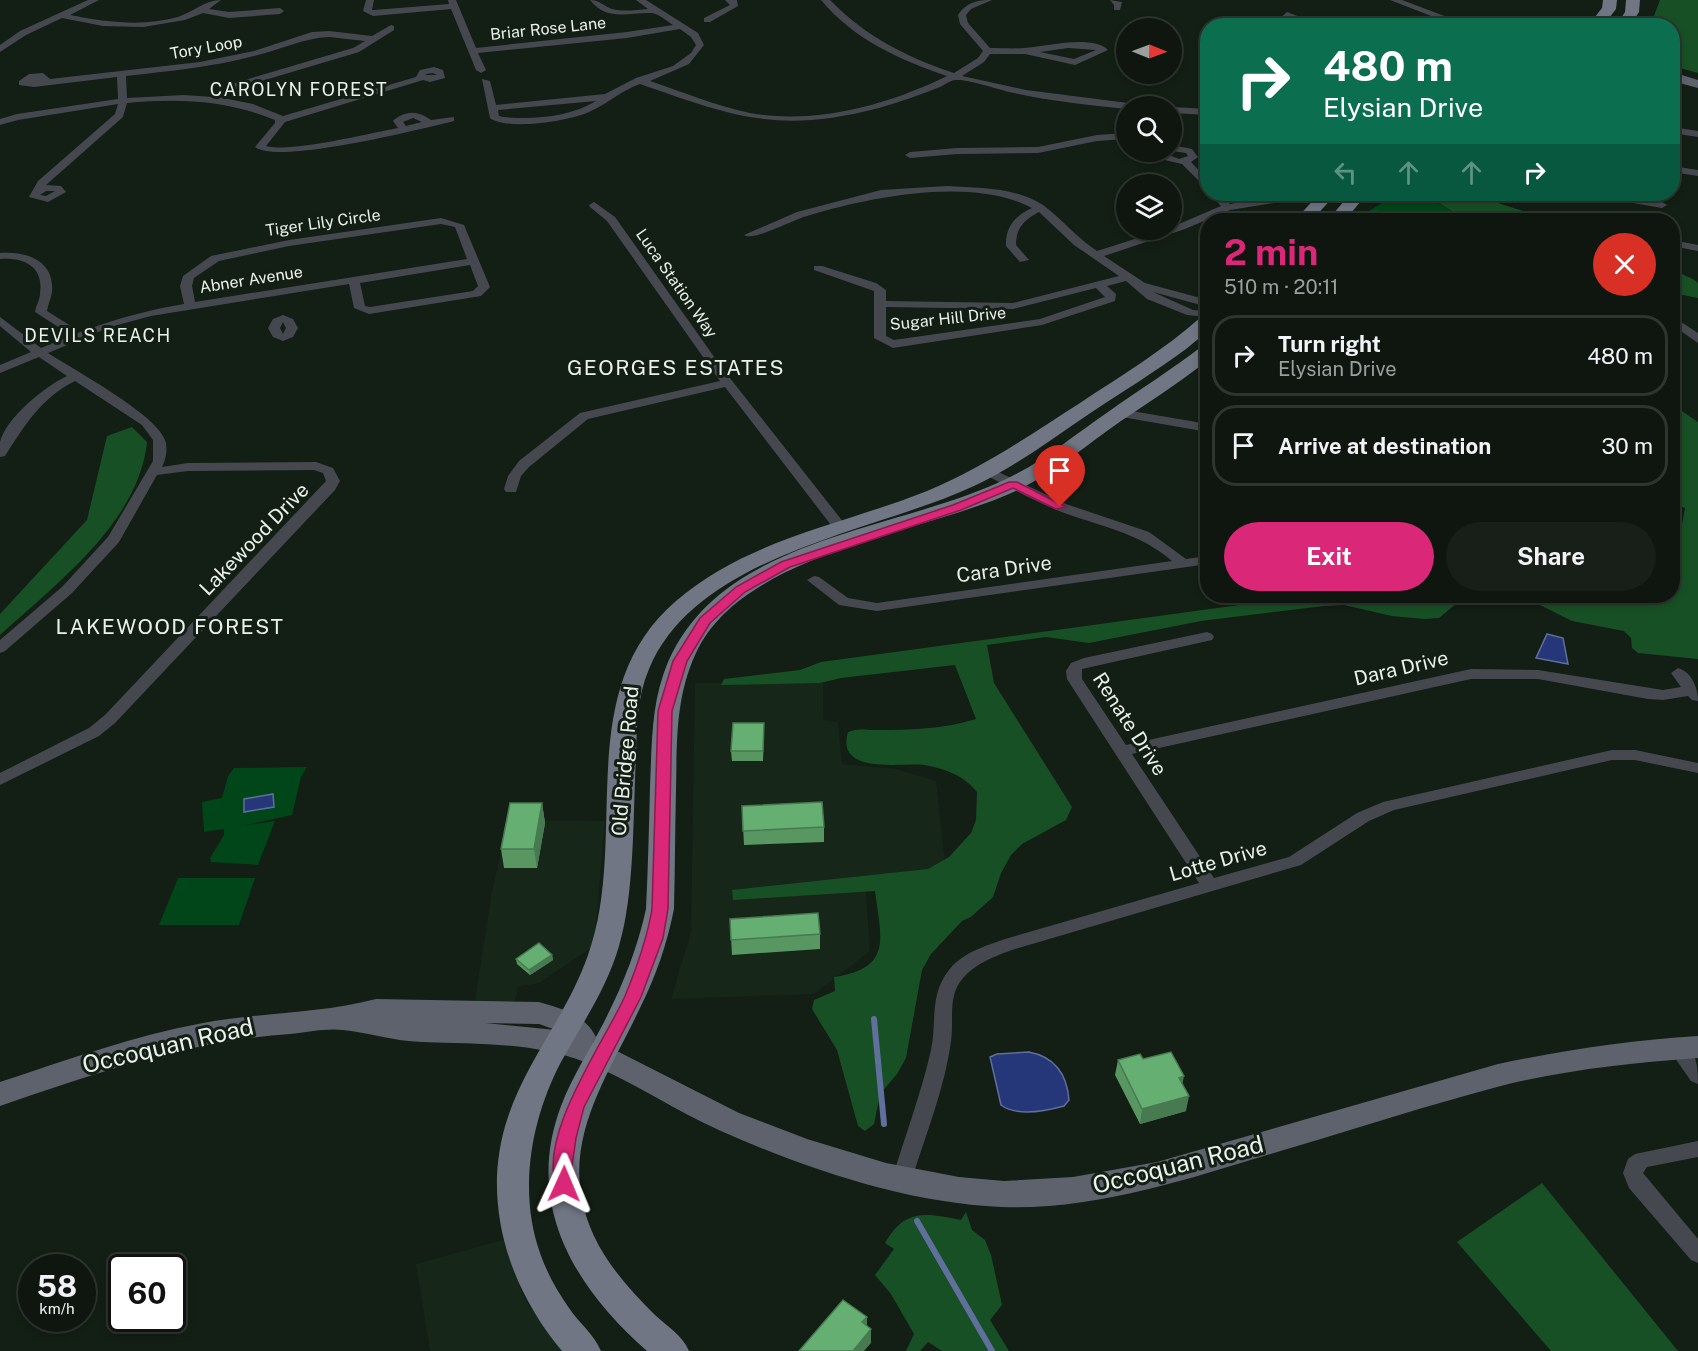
<!DOCTYPE html>
<html lang="en">
<head>
<meta charset="utf-8">
<style>
	body { margin:0; font-family:"Public Sans",sans-serif; background:#171f18; color:#f1f3f6; height:100vh; display:flex; flex-direction:column; font-size:22px; white-space:nowrap }
	* { box-sizing:border-box; margin:0 }
	p { font-size:20px; color:#9b9f9e }
	.icon { flex:none; width:33px; height:33px; fill:none; stroke:currentColor; stroke-width:2; stroke-linecap:round; stroke-linejoin:round }
	.map { position:relative; flex:1; overflow:hidden }
	.sheet { position:absolute; left:1200px; top:213px; width:480px; height:390px; display:flex; flex-direction:column; background:#0e160f; border-radius:24px; box-shadow:0 3px 9px #0003,0 0 0 2px #2e352f }
	.sheet>* { flex:none }
	.hud { position:absolute; left:1200px; top:18px; width:480px; height:183px; border-radius:24px; box-shadow:0 3px 9px #0003,0 0 0 2px #2e352f; background:#0b6e4f; color:#fff; overflow:hidden }
	.needle { width:39px; rotate:91deg }
	.tools { position:absolute; left:1116px; top:18px; display:grid; gap:12px }
	.tools a { display:grid; place-items:center; width:66px; height:66px; border-radius:50%; background:#0e160f; box-shadow:0 3px 9px #0003,0 0 0 2px #2e352f; font-size:30px }
	.speed { position:absolute; left:18px; top:1254px; display:flex; gap:12px; font-size:30px; font-weight:700; text-align:center }
	.speed>* { display:grid; place-content:center; width:78px; height:78px; border-radius:50%; background:#0e160f; box-shadow:0 3px 9px #0003,0 0 0 2px #2e352f; line-height:1 }
	.speed small { font-size:15px; font-weight:400 }
	.speed .limit { border:3px solid #111; border-radius:9px; background:#fff; color:#111 }
	.pin { position:absolute; display:grid; place-items:center; width:51px; height:51px; color:#fff; margin:-62px -26px; border-radius:50% 50% 50% 0; rotate:-45deg; box-shadow:0 0 6px #0007 }
	.pin .icon { rotate:45deg }
	.me { position:absolute; width:66px; margin:-33px; rotate:1deg; stroke-linejoin:round; filter:drop-shadow(0 0 4px #0008) }
	.turn { display:flex; align-items:center; gap:21px; height:126px; padding:0 24px; font-size:27px }
	.turn .icon { width:78px; height:78px; stroke-width:2.5 }
	.turn b { display:block; font-size:42px; line-height:51px }
	.lanes { display:flex; align-items:center; height:57px; padding:0 24px; background:#0003; justify-content:center; gap:30px; direction:ltr }
	.lanes .off { opacity:.35 }
	.round { display:grid; place-items:center; flex:none; width:63px; height:63px; border-radius:32px; background:#171f18 }
	.head { display:flex; align-items:center; justify-content:space-between; height:102px; padding:0 24px }
	h1 { font-size:36px; font-weight:700; line-height:45px; color:#db2777 }
	.primary-button { display:flex; gap:12px; margin-top:auto; padding:12px 24px }
	.primary-button a { flex:1; height:69px; border-radius:36px; background:#db2777; color:#fff; font-size:24px; font-weight:700; line-height:69px; text-align:center }
	.primary-button a+a { background:#171f18; color:#f1f3f6 }
	ul { padding:0; list-style:none }
	li { display:flex; align-items:center; gap:18px; height:81px; margin:0 12px 9px; padding:0 12px; border:3px solid #2e352f; border-radius:24px }
	li div { flex:1 }
	li b { display:block; font-size:22px }
	li em { font-style:normal }
	.map>svg:first-child { display:block }
	.built { fill:#162719 }
	.green { fill:#014618 }
	.forest { fill:#185025 }
	.water { fill:#253779; stroke:#606f9b; stroke-width:1.5 }
	.lines { fill:none; stroke-linecap:round; stroke-linejoin:round }
	.stream { stroke:#606f9b; stroke-width:6 }
	.street { fill:#46484f; fill-rule:evenodd }
	.secondary { fill:#5e626c; fill-rule:evenodd }
	.primary { fill:#707683; fill-rule:evenodd }
	.wall { fill:#589662 }
	.shaded-wall { fill:#477a50 }
	.building { fill:#66af72; stroke:#477a50; stroke-width:1.5 }
	.route { fill:#db2777; stroke:#8e194d; stroke-width:1.5 }
	.labels { text-anchor:middle; stroke-width:6; stroke-linejoin:round; paint-order:stroke }
	.far-street-label { font-size:16px; fill:#eaf2eb; stroke:#131e14 }
	.far-neighbourhood-label { font-size:18px; letter-spacing:1.5px; fill:#eaf2eb; stroke:#131e14 }
	.street-label { font-size:20px; fill:#eaf2eb; stroke:#131e14 }
	.neighbourhood-label { font-size:21px; letter-spacing:1.5px; fill:#eaf2eb; stroke:#131e14 }
	.near-street-label { font-size:24px; fill:#eaf2eb; stroke:#131e14 }
</style>
</head>
<body>
<div class="map">
<svg width="1698" height="1351" viewBox="0 0 1698 1351">
	<rect width="100%" height="100%" fill="#131e14"/>
	<path class="built" d="M695,683h128v36l15,4 4,41 54,5 40,12 10,91 -81,8 5,71 -56,43 -143,5 20,-67z
		M508,820l97,1 -11,125 -55,37 -21,4 -4,17 -39,-3 16,-104z
		M503,1240l22,60 38,51h-133l-14,-87z"/>
	<path class="green" d="M1424,194l42,26h-96l-8,-5 28,-17z
		M307,767l-6,10 -9,38 -46,10 29,-4 -17,44 -47,-3 -1,-4 14,-23v-6l-20,3 -2,-30 20,-4 6,-22 6,-8z
		M178,878h77l-16,47h-80z"/>
	<path class="forest" d="M1660,0h38v73l-25,-7 -1,-40 -25,-1 5,-4z
		M1406,194h64l81,26h-85l-38,-24 -35,3z
		M1375,210l24,6 4,4h-47l8,-7z
		M1673,266c10,12 17,9 25,17v15l-25,-5z
		M1673,405l25,17v237l-60,-6 -6,-5 -1,-10 -7,-7 -52,-10 -34,-17 -28,-6h-25l-28,5 -18,15 -15,1 -32,-3 -48,-11 -20,1 -123,15 -112,22 -43,-6 -59,8 7,38 78,124 -6,13 -44,24 -11,11 -10,18 -8,24 -22,20 -9,4 -31,33 -9,16 -16,88 -9,16 -17,20 -6,30 -9,7 -7,-5 -21,-76 -25,-41 2,-9 21,-9 -1,-14c59,-9 47,-38 41,-86l-142,9 -1,-10 196,-21 21,-12 22,-24 5,-13 1,-28c-14,-17 -31,-23 -53,-27 -21,-3 -89,11 -76,-33 11,-4 17,-2 28,-2 32,0 69,-1 100,-11l-21,-54 -114,13 -21,5 -99,2 3,-6 76,-9 21,-8 484,-66h367l1,-47 6,-8 6,-33 -12,-4z
		M132,427l15,15c-8,80 -91,142 -147,193v-21l87,-94 20,-84z
		M1542,1183l136,168h-127l-94,-109z
		M966,1212l6,18 13,10 6,15 11,50 -12,15 19,31h-67l-14,-9 -8,9h-14l8,-17 -23,-40 -16,-19 19,-26 -9,-6c20,-35 41,-30 76,-23z"/>
	<path class="water" d="M1547,634l16,4 5,26 -32,-6z
		M273,794l1,13 -30,5v-13z
		M1029,1052c26,5 38,22 40,48l-5,6c-18,5 -47,11 -63,-1l-11,-48 7,-3z"/>
	<g class="lines">
		<path class="stream" d="M874,1019l10,105
			M917,1221l75,130"/>
		<path class="street" d="M88,0h11l-29,15c35,7 73,12 108,2 15,-5 27,-17 43,-17l-12,9 20,3 51,-4 4,3 -4,3 -51,4 -26,-5 -18,7 -42,7 -40,-1 -41,-8 -36,17 -26,17v-7l20,-14z
			M366,0h8l-2,10h2l75,-6 -1,-4h8l20,48 151,-16 46,-7c-6,-4 -14,-11 -21,-12 -23,-1 -45,9 -62,-13 10,0 13,6 22,9 12,3 24,1 36,0l-12,-9h10l52,33 6,12 -15,19 -39,17c33,11 66,25 100,32 65,12 138,-8 197,-37 -47,-16 -94,-37 -126,-76h9c35,36 76,57 124,73l24,-15 5,-7 -23,-27 -2,-9c9,-13 19,-15 34,-15l-21,9 -5,6 2,8 22,25c12,0 23,1 34,0 21,-1 68,-14 84,2l-33,15 -50,-11h-35l-6,8 -22,14 64,14 102,13 5,3h-7v3c-37,-4 -75,-8 -112,-16 -15,-3 -45,-14 -58,-13 -5,0 -12,5 -16,7 -20,8 -40,15 -61,21 -100,26 -145,9 -239,-24 -18,6 -31,19 -49,27 -19,10 -84,20 -101,7l-8,-39 8,2 6,24 109,-11 31,-16 37,-12 18,-13 5,-8 -5,-8 -11,-8 -53,9 -149,15 8,17 -5,3 -5,-3 -25,-61 -78,7 -10,-5zM1068,48l28,2 -22,9 -34,-7zM596,101c-26,16 -63,19 -93,16l-4,-1 -1,-6z
			M725,0h12l1,6 -28,16h-6v-4l26,-13z
			M1110,0l12,2 -2,8h-6v-5z
			M1390,0h12l69,26h-14z
			M1287,12l31,12 1,2h-13l-18,-8 -7,8h-10z
			M391,25l3,1v4l-35,22 -118,35 -18,11 30,6 30,12 133,-39 4,-7 14,-3 9,3 2,8 -15,4 -7,-2 -138,42 -19,24c25,7 104,-13 132,-18l-5,-7 2,-2c12,-9 24,-8 36,1l23,-3v4c-33,8 -176,44 -199,26l20,-24v-3c-49,-20 -96,-22 -148,-17l-4,14 -77,68 15,1 5,6 -18,10 -19,-5 9,-16 77,-67 3,-10 -100,16 -18,5v-6l17,-5 101,-15 -1,-22 -83,10 -15,-2v-4l10,-7 14,-1 7,6 150,-17 54,-11 58,-19 17,-1 43,5zM329,37l36,4 -12,7 -118,35 -22,14 -29,-2 -57,3 -1,-22c44,-5 88,-9 132,-21 24,-6 46,-17 71,-18zM433,73l4,2h-11v-1zM413,118l9,4 -16,4 -3,-4zM46,191h9l-9,5 -6,-1z
			M1172,107l36,2v6l-36,-2z
			M1672,127l26,4v6l-26,-4z
			M1126,133v6l-29,2 -59,12 -81,1 -47,4 -5,-3 5,-3 47,-4 81,-1 59,-12z
			M1172,145l20,4 6,8 -7,5 17,18v10l-26,-26 -22,-5 -2,-7h10l1,3 10,4 9,-3 -2,-3 -14,-2z
			M1672,166l26,4v6l-26,-4z
			M947,186c32,2 68,1 96,19 19,14 34,33 54,46l66,-21h9v-3l49,-21 -11,-12h10l10,10 51,-10h13l-20,9 -44,7 -45,19 -81,27 41,27 63,17v7l-55,-15 40,18 15,1v6l-21,-2 -40,-16 -21,-18 -19,5 9,8 -1,7 -73,24 -149,23 -19,-10v-47l-60,-21v-4h8l54,17 10,7v11l127,2 106,-27 -45,-31 -35,-33c-15,8 -23,16 -23,33l13,15 -9,2 -14,-16c-1,-19 9,-30 26,-38 -60,-32 -163,-11 -225,8 -13,3 -54,26 -63,19l53,-23 84,-22zM1096,288l9,9 -65,22 -146,21 -8,-4v-29l127,2z
			M1593,194h20l49,8 5,3 -5,3 -64,-11z
			M594,202l21,15 107,151 122,155 2,3 -2,3h-10l-109,-142 -137,32 -59,48 -8,9 -5,16h-10l-2,-3 4,-13 11,-15 61,-48 140,-32 -113,-160 -17,-14 -1,-2z
			M441,218l23,7 26,62 -9,9 -112,18 -15,-6 -5,-24 -198,32 -41,11 -62,26c26,17 108,61 117,87 3,7 1,20 -3,27l26,-4 128,-1 17,6 7,13 -5,9 -220,233 -16,13 -99,49v-12l89,-45 16,-13 221,-234 -3,-8 -9,-3 -126,1 -31,4 -38,67 -47,51 -67,58 -5,2v-13l62,-53 46,-50 45,-76v-21l-11,-15 -67,-44c-34,17 -50,44 -70,75l-5,1c0,-4 0,-11 0,-15 6,-24 45,-56 67,-66l-28,-19 -39,16v-8l31,-13 -31,-26v-9l41,31c49,-21 90,-35 143,-44l-4,-18 3,-10 28,-20 78,-16zM441,224l14,3 12,32 -272,43 -3,-16 2,-8 25,-17 70,-15zM470,265l8,21 -5,5 -103,16 -5,-1 -5,-23z
			M1672,240l26,5v6l-26,-5z
			M0,253c27,-2 55,8 52,39 -1,7 -4,12 -5,19l27,17v4h-8l-31,-20c1,-7 5,-12 5,-19 4,-27 -17,-36 -40,-34z
			M283,315l10,4 5,9 -5,9 -10,4 -10,-4 -5,-9 5,-9zM283,322l3,6 -3,6 -3,-6z
			M1672,316l26,17v10l-26,-18z
			M1120,409l88,15v8l-92,-16 -2,-3z
			M988,467l78,37 83,28 37,27 22,-3v8l-331,47 -38,-6 -32,-25 7,-4 5,1 29,21 29,5 295,-42c-33,-29 -74,-35 -113,-50 -26,-10 -51,-25 -76,-37l-2,-3 2,-3z
			M1207,632l5,2 2,3 -2,3 -130,29v10l44,66 345,-76 67,1 125,20 18,-3 -10,-14 7,-5c14,4 20,20 20,33l-6,-1 -4,-4 -25,4 -15,-1 -110,-20h-67l-339,75 82,124 75,-21 68,-44 26,-11 229,-52h23l63,13v10l-63,-13h-23l-218,50 -25,11 -68,44 -286,84c-20,7 -42,15 -55,33 -12,17 -6,39 -9,59 -6,46 -25,93 -39,138l-3,6 -7,2 -7,-2 -3,-6c13,-43 29,-85 39,-129 6,-28 -2,-55 18,-80 13,-17 36,-24 56,-31l194,-56 -132,-204 -1,-8 5,-8 13,-5z
			M1677,1041c20,6 21,25 21,43l-7,-3 -23,-33 2,-5z
			M1698,1141v16l-51,10 -4,6 55,66v24l-7,-3 -62,-72 -6,-15 5,-14 7,-5z"/>
		<path class="secondary" d="M1672,72l26,8v8l-26,-7z
			M376,999l163,3c24,7 45,12 57,35l-3,5 18,6 128,65 68,26 79,24 73,14 45,4 69,-4 84,-15 341,-98c66,-14 133,-24 200,-28v22c-67,5 -136,12 -201,29 -68,18 -136,40 -203,60 -95,28 -193,64 -293,60 -95,-4 -194,-38 -280,-76 -46,-20 -88,-50 -134,-68 -52,-21 -110,-19 -165,-21 -29,-1 -52,-9 -79,-12 -17,-2 -36,2 -53,4 -101,7 -194,39 -290,72v-24c67,-22 133,-46 203,-59 58,-11 116,-9 173,-24zM485,1023l54,1 17,6z"/>
		<path class="primary" d="M1603,0h14l-1,9 -13,17h-15l14,-18z
			M1626,0h14l-1,12 -9,14h-14l9,-14z
			M1319,194h17l-24,26h-17z
			M1350,194h17l-22,26h-17z
			M1208,316v15l-22,18c-31,23 -64,43 -97,65 -37,25 -74,53 -115,72 -101,47 -277,68 -325,183 -12,28 -12,57 -13,87 -3,56 -1,137 -17,190 -12,42 -37,78 -58,116 -30,57 -43,129 -21,191 7,20 17,38 29,55 10,15 25,26 32,43h-39c-41,-49 -67,-110 -65,-175 4,-92 63,-141 91,-221 42,-117 -18,-263 88,-354 72,-62 166,-76 251,-110 56,-23 103,-56 153,-88 42,-28 84,-53 121,-86z
			M1208,345v16l-5,3c-26,20 -54,38 -82,57 -33,23 -65,50 -101,68 -94,45 -277,62 -324,164 -21,45 -19,90 -20,138 -1,39 -1,79 -2,118 -7,35 -18,67 -34,99 -36,76 -86,142 -46,228 14,30 38,56 61,79 13,12 27,20 34,36h-42c-73,-64 -123,-147 -86,-245 11,-29 28,-55 42,-82 19,-37 34,-74 43,-115 2,-41 3,-82 4,-123 2,-43 1,-84 18,-124 55,-126 228,-130 338,-183 37,-17 68,-44 102,-67 31,-22 63,-42 93,-65z"/>
	</g>
	<path class="wall" d="M764,732l-1,29h-31l-1,-10z
		M542,803l3,20 -8,45h-33l-3,-19z
		M742,806l82,21v15l-80,3z
		M730,919l90,15v15l-88,6z
		M552,955l1,5 -23,15 -13,-11 -1,-5z
		M1143,1059l40,25 3,27 -46,13 -25,-49 3,-15z"/>
	<path class="shaded-wall" d="M542,803l3,20 -8,45 -3,-19z
		M552,955l1,5 -23,15 -1,-5z
		M1184,1076l-3,15 -2,-13z
		M1189,1096l-3,15 -46,13 2,-15z
		M867,1317v14l-5,-9z
		M871,1329v14l-7,8h-11z"/>
	<path class="building" d="M733,723h31l-1,28h-32z
		M822,802l2,25 -81,4 -1,-25z
		M510,803h32l-8,46h-33z
		M818,913l2,21 -89,6 -1,-21z
		M539,943l13,12 -23,15 -13,-11z
		M1171,1052l13,24 -5,2 10,18 -47,13 -24,-49 22,-6 3,5z
		M843,1300l24,17 -5,5 9,7 -18,22h-54z"/>
	<path class="route" d="M1009,482h8l49,25 -10,2 -43,-21 -52,22 -171,57 -45,25 -35,31 -23,38 -15,50 -4,198 -5,29 -22,59 -57,110 -8,31 -4,28 1,18 -2,5 -7,3 -6,-3c-24,-49 47,-148 67,-193 12,-29 22,-57 27,-87l6,-198 15,-50 27,-43 36,-31 45,-25 172,-57z"/>
	<g class="labels">
		<g class="far-street-label">
			<text transform="translate(548 28) rotate(-6)" y="6">Briar Rose Lane</text>
			<text transform="translate(206 47) rotate(-10)" y="6">Tory Loop</text>
			<text transform="translate(323 222) rotate(-8)" y="6">Tiger Lily Circle</text>
			<text transform="translate(251 279) rotate(-9)" y="6">Abner Avenue</text>
			<text transform="translate(677 283) rotate(55)" y="6">Luca Station Way</text>
			<text transform="translate(948 318) rotate(-6)" y="6">Sugar Hill Drive</text>
		</g>
		<g class="far-neighbourhood-label">
			<text x="299" y="96">CAROLYN FOREST</text>
			<text x="98" y="342">DEVILS REACH</text>
		</g>
		<g class="street-label">
			<text transform="translate(254 539) rotate(-46)" y="7">Lakewood Drive</text>
			<text transform="translate(1004 569) rotate(-8)" y="7">Cara Drive</text>
			<text transform="translate(1401 668) rotate(-13)" y="7">Dara Drive</text>
			<text transform="translate(1130 724) rotate(57)" y="7">Renate Drive</text>
			<text transform="translate(625 761) rotate(-85)" y="7">Old Bridge Road</text>
			<text transform="translate(1218 861) rotate(-16)" y="7">Lotte Drive</text>
		</g>
		<g class="neighbourhood-label">
			<text x="676" y="375">GEORGES ESTATES</text>
			<text x="170" y="634">LAKEWOOD FOREST</text>
		</g>
		<g class="near-street-label">
			<text transform="translate(168 1046) rotate(-13)" y="8">Occoquan Road</text>
			<text transform="translate(1178 1165) rotate(-14)" y="8">Occoquan Road</text>
		</g>
	</g>
</svg>
<div class="tools">
<a><svg class="needle" viewBox="-14 -14 28 28"><path d="M0-13l5 13h-10z" fill="#e53935"/><path d="M0 13l5-13h-10z" fill="#9b9f9e"/></svg></a>
<a><svg class="icon" aria-label="search" viewBox="0 0 24 24"><circle cx="10" cy="10" r="6"/><path d="M15 15l6 6"/></svg></a>
<a><svg class="icon" aria-label="layers" viewBox="0 0 24 24"><path d="M12 4l9 5-9 5-9-5zM3 14l9 5 9-5"/></svg></a>
</div>
<div class="speed"><div>58<small>km/h</small></div><div class="limit">60</div></div>
<div class="pin" style="left:1060px;top:507px;background:#d93025"><svg class="icon" aria-label="arrive" viewBox="0 0 24 24"><path d="M6 21V4h12l-3 4 3 4H6"/></svg></div>
<svg class="me" style="left:564px;top:1184px" viewBox="-20 -20 40 40"><path d="M0-17L14 15 0 8-14 15z" fill="#db2777" stroke="#fff" stroke-width="4"/></svg>
<div class="hud">
<div class="turn"><svg class="icon" aria-label="right" viewBox="0 0 24 24"><path d="M7 20v-9h11M14 6l5 5-5 5"/></svg><div><b>480 m</b>Elysian Drive</div></div>
<div class="lanes"><svg class="icon off" aria-label="left" viewBox="0 0 24 24"><path d="M17 20v-9H6M10 6l-5 5 5 5"/></svg><svg class="icon off" aria-label="ahead" viewBox="0 0 24 24"><path d="M12 20V5M6 11l6-6 6 6"/></svg><svg class="icon off" aria-label="ahead" viewBox="0 0 24 24"><path d="M12 20V5M6 11l6-6 6 6"/></svg><svg class="icon" aria-label="right" viewBox="0 0 24 24"><path d="M7 20v-9h11M14 6l5 5-5 5"/></svg></div>
</div>
<section class="sheet">
<div class="head"><div><h1>2 min</h1><p>510 m · 20:11</p></div><a class="round" style="background:#d93025;color:#fff"><svg class="icon" aria-label="close" viewBox="0 0 24 24"><path d="M6 6l12 12M18 6L6 18"/></svg></a></div>
<ul>
<li><svg class="icon" aria-label="right" viewBox="0 0 24 24"><path d="M7 20v-9h11M14 6l5 5-5 5"/></svg><div><b>Turn right</b><p>Elysian Drive</p></div><em>480 m</em></li>
<li><svg class="icon" aria-label="arrive" viewBox="0 0 24 24"><path d="M6 21V4h12l-3 4 3 4H6"/></svg><div><b>Arrive at destination</b></div><em>30 m</em></li>
</ul>
<div class="primary-button"><a>Exit</a><a>Share</a></div>
</section>
</div>
</body>
</html>
